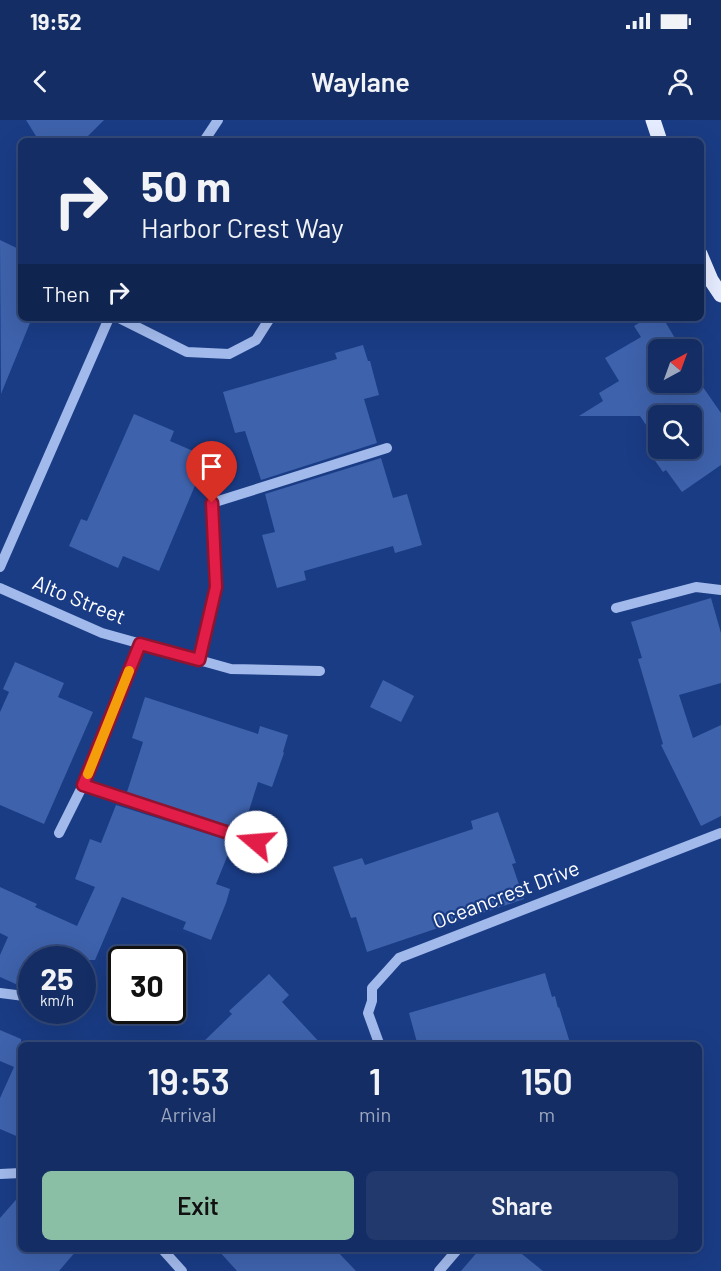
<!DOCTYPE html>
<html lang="en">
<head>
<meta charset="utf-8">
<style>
	body { margin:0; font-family:Barlow,sans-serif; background:#21396d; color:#f1f3f6; height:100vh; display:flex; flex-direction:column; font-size:22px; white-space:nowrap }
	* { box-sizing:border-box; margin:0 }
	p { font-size:20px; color:#9da8bf }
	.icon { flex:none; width:33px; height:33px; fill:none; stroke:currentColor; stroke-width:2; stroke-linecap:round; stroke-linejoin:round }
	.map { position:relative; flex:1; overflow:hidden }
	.side { position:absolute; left:18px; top:922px; width:684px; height:210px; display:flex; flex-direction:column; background:#142d64; border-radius:9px; box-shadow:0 6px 24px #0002,0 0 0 2px #334978 }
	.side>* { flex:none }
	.banner { position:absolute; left:18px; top:18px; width:686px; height:183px; border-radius:9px; box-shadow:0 6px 24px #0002,0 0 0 2px #334978; background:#142d64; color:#f1f3f6; overflow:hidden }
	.needle { width:39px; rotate:41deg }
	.buttons { position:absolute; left:648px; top:219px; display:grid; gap:12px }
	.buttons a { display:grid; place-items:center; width:54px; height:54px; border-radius:9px; background:#142d64; box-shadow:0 6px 24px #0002,0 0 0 2px #334978; font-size:30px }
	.speed { position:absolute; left:18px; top:826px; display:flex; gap:12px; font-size:30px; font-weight:700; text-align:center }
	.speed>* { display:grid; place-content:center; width:78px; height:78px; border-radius:50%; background:#142d64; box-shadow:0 6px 24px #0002,0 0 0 2px #334978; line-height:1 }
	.speed small { font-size:15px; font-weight:400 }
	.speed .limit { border:3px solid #111; border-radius:9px; background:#fff; color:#111 }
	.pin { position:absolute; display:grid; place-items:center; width:51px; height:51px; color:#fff; margin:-62px -26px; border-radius:50% 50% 50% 0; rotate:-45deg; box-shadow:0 0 6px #0007 }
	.pin .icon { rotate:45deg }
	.me { position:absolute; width:66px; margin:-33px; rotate:288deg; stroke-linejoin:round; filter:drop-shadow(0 0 4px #0008) }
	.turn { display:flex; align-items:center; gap:21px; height:126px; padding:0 24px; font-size:27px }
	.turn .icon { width:78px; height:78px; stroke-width:2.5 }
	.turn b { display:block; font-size:42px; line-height:51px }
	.then { display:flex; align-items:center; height:57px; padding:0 24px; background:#0003; gap:12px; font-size:22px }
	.eta { display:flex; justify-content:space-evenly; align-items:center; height:102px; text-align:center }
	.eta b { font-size:36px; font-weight:600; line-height:42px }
	.cta { display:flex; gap:12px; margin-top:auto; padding:12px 24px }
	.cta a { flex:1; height:69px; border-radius:9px; background:#8abfa5; color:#111; font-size:24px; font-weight:600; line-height:69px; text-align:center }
	.cta a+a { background:#21396d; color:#f1f3f6 }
	.status { display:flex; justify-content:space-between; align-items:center; height:42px; padding:0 30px; background:#142d64; direction:ltr }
	.status svg { height:16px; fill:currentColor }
	header { display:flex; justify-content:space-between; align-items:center; height:78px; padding:0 24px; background:#142d64; font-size:27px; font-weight:600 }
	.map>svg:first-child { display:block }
	.building { fill:#3e62ac; fill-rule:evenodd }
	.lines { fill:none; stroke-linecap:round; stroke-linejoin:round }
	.minor { stroke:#a1b9eb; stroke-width:10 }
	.major { stroke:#e6ecff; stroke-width:15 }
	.route-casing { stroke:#92132f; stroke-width:15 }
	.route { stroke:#e11d48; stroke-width:10 }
	.slow { stroke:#f59e0b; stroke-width:10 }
	.labels { text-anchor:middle; stroke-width:4.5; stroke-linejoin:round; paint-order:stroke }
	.street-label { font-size:21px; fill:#fff; stroke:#1a3c85 }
</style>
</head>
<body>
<div class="status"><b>19:52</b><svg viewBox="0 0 49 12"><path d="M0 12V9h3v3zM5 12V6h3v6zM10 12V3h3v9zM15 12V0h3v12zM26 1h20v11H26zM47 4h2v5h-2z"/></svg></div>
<header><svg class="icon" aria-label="back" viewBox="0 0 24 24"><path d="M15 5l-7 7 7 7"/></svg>Waylane<svg class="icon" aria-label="person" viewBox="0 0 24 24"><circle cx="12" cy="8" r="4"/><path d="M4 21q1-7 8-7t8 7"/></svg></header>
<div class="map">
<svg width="721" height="1151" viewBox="0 0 721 1151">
	<rect width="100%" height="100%" fill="#1a3c85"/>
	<path class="building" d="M26,0h78l-21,21h-44z
		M0,120l21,10v68h11l-31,76z
		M647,198h16l19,32h-24v32h34v-17l8,14 -2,1 23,33v52l-39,27 -16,-22 -3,2 -17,-24 11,-7 -17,-25h-61l24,-15 -4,-8 20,-12 -14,-23 36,-21 -7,-11zM658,296h34v32h-34z
		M363,225l5,16h2l9,34 -15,4 13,44 -116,37 -16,-49 -10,2 -12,-41 114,-33 -2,-6z
		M134,294l40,17 -4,10 37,16 -48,114 -36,-15 -5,12 -49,-22 12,-27 6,2z
		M381,338l12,40 14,-4 15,51 -27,8 -2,-7 -89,25 2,9 -29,8 -15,-53 13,-3 -10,-38z
		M711,478l10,35v50l-42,12 14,43 28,-13v91l-20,10 -40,-81 2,-1 -25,-85 4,-1 -11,-36z
		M15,542l49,21 -6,14 35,15 -49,112 -44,-19v-93l9,-20 -6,-3z
		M383,560l31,16 -13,26 -31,-15z
		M145,577l113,37 2,-8 28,9 -5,17 1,1 -12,34 -14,-5 -11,35 -3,-1 -5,13 -112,-37 16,-50 -11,-4z
		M116,685l117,37 -17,42 14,5 -4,14 -15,37 -28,-11 3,-7 -64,-25 -27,63h-66l-11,25 -18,-8v-22l8,-18 -8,-4v-46l37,17 -2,3 42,19 18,-39 -20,-8 15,-40 11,4z
		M498,692l18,51 -4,1 12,35 -157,53 -11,-35 -5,1 -18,-51 29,-9 3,7 108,-36 -2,-8z
		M545,853l7,24 3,-1 3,12 1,-1 12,39h-153l-9,-33z
		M269,854l20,21 -7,7 41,44h-124l33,-32 -3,-3z
		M0,910l21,9v99l-21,-9v-31l14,-31 -14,-6z
		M21,1074v56h56l-18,21h-59v-53z
		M218,1130h118l20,21h-119z
		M479,1130h38l26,21h-82z"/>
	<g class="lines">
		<path class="minor" d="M204,21l14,-21
			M119,198l68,34 42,2 27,-14 14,-22
			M0,447l109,-249
			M0,468l102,45 129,36 89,2
			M616,488l80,-21 25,3
			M199,540l17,-73 -4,-84 175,-55
			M83,665l173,57
			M59,713l24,-48 57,-141
			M0,873l32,4
			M380,926l-12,-33 4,-12v-13l27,-30 322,-125
			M0,1054l21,-1
			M163,1130l19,21
			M439,1151l18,-21"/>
		<path class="major" d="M653,0l7,21
			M700,134l11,26 10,15"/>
	</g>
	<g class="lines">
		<defs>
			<path id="route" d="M212,383l4,84 -17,73 -59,-16 -57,141 173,57"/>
		</defs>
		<use href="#route" class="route-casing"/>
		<use href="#route" class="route"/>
		<path class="slow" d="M88,654l41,-103"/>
	</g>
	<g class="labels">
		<g class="street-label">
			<text transform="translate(79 480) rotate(22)" y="7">Alto Street</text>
			<text transform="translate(506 775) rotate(-21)" y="7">Oceancrest Drive</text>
		</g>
	</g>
</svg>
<div class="buttons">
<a><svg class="needle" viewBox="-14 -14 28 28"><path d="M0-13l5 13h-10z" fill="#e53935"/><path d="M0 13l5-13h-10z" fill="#9da8bf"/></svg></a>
<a><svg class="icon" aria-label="search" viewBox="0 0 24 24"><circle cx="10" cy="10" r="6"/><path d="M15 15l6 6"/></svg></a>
</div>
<div class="speed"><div>25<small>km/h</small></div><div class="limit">30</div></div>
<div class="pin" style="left:212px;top:383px;background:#d93025"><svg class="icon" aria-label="arrive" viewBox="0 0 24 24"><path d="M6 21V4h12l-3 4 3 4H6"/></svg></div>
<svg class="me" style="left:256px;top:722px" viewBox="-20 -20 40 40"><circle r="19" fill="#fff"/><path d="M0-13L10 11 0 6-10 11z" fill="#e11d48"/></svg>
<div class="banner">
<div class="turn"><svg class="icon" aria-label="right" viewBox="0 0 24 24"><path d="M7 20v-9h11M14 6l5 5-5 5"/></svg><div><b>50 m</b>Harbor Crest Way</div></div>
<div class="then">Then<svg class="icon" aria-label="right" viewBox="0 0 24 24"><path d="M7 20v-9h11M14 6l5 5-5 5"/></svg></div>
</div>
<section class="side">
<div class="eta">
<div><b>19:53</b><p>Arrival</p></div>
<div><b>1</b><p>min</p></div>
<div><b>150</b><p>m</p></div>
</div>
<div class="cta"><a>Exit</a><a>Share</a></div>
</section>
</div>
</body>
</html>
